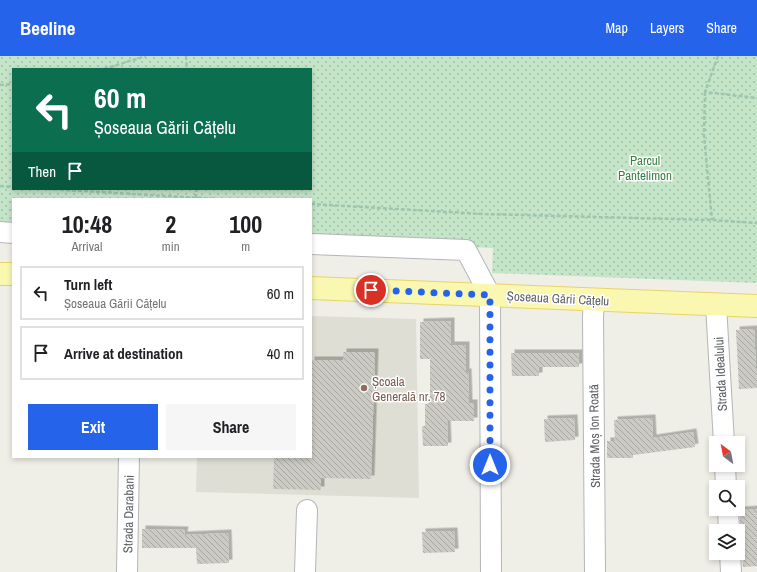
<!DOCTYPE html>
<html lang="en">
<head>
<meta charset="utf-8">
<style>
	body { margin:0; font-family:"Archivo Narrow",sans-serif; background:#f6f6f6; color:#202124; height:100vh; display:flex; flex-direction:column; font-size:15px; white-space:nowrap }
	* { box-sizing:border-box; margin:0 }
	p { font-size:13px; color:#757577 }
	.icon { flex:none; width:22px; height:22px; fill:none; stroke:currentColor; stroke-width:2; stroke-linecap:round; stroke-linejoin:round }
	.map { position:relative; flex:1; overflow:hidden }
	.panel { position:absolute; left:12px; top:142px; width:300px; height:260px; display:flex; flex-direction:column; background:#fff; border-radius:0px; box-shadow:0 2px 6px #0003 }
	.panel>* { flex:none }
	.guide { position:absolute; left:12px; top:12px; width:300px; height:122px; border-radius:0px; box-shadow:0 2px 6px #0003; background:#0b6e4f; color:#fff; overflow:hidden }
	.needle { width:26px; rotate:328deg }
	.fabs { position:absolute; left:709px; top:380px; display:grid; gap:8px }
	.fabs a { display:grid; place-items:center; width:36px; height:36px; border-radius:0px; background:#fff; box-shadow:0 2px 6px #0003; font-size:20px }
	.pin { position:absolute; display:grid; place-items:center; width:34px; height:34px; color:#fff; margin:-17px; border:2px solid #fff; border-radius:50%; box-shadow:0 1px 4px #0007 }
	.me { position:absolute; width:44px; margin:-22px; rotate:0deg; stroke-linejoin:round; filter:drop-shadow(0 0 3px #0008) }
	.turn { display:flex; align-items:center; gap:14px; height:84px; padding:0 16px; font-size:18px }
	.turn .icon { width:52px; height:52px; stroke-width:2.5 }
	.turn b { display:block; font-size:28px; line-height:34px }
	.then { display:flex; align-items:center; height:38px; padding:0 16px; background:#0003; gap:8px; font-size:15px }
	.eta { display:flex; justify-content:space-evenly; align-items:center; height:68px; text-align:center }
	.eta b { font-size:24px; font-weight:800; line-height:28px }
	.action { display:flex; gap:8px; margin-top:auto; padding:8px 16px }
	.action a { flex:1; height:46px; border-radius:0px; background:#2563eb; color:#fff; font-size:16px; font-weight:800; line-height:46px; text-align:center }
	.action a+a { background:#f6f6f6; color:#202124 }
	ul { padding:0; list-style:none }
	li { display:flex; align-items:center; gap:12px; height:54px; margin:0 8px 6px; padding:0 8px; border:2px solid #e0e0e0; border-radius:0px }
	li div { flex:1 }
	li b { display:block; font-size:15px }
	li em { font-style:normal }
	header { display:flex; align-items:center; gap:24px; box-sizing:border-box; height:56px; padding:0 20px; background:#2563eb; color:#fff }
	header strong { font-size:19px }
	nav { display:flex; gap:22px; margin-inline-start:auto; font-size:14px }
	.map>svg:first-child { display:block }
	.education { fill:#dfded5 }
	.grass { fill:url(#grass-dots); fill-rule:evenodd }
	.building { fill:url(#building-back-hatch); filter:url(#shadow) }
	.lines { fill:none; stroke-linecap:round; stroke-linejoin:round }
	.minor-casing { stroke:#b4b6ba; stroke-width:22 }
	.major-casing { stroke:#e9d366; stroke-width:24 }
	.path { stroke:#9ec6ae; stroke-width:2.5; stroke-dasharray:4 2; stroke-linecap:butt }
	.minor { stroke:#fff; stroke-width:20 }
	.major { stroke:#faf7b1; stroke-width:22 }
	.route { stroke:#2563eb; stroke-width:7; stroke-dasharray:0 12.6 }
	.education-dot { fill:#8d6e63; stroke:#fff; stroke-width:1.5 }
	.labels { text-anchor:middle; stroke-width:3; stroke-linejoin:round; paint-order:stroke }
	.park-label { font-size:13px; fill:#3a8145; stroke:#fff }
	.street-label { font-size:13px; fill:#5e6166; stroke:#fff }
	.education-label { font-size:13px; fill:#785e54; stroke:#fff; text-anchor:start }
</style>
</head>
<body>
<header>
<strong>Beeline</strong>
<nav><a>Map</a><a>Layers</a><a>Share</a></nav>
</header>
<div class="map">
<svg width="757" height="516" viewBox="0 0 757 516">
	<defs>
		<pattern id="grass-dots" width="8" height="8" patternUnits="userSpaceOnUse"><rect width="8" height="8" fill="#c5e5c9"/><path d="M2 2h.1M6 6h.1" fill="none" stroke="#a3bda7" stroke-width="1.8" stroke-linecap="round"/></pattern>
		<pattern id="building-back-hatch" width="6" height="6" patternUnits="userSpaceOnUse"><rect width="6" height="6" fill="#cbcac3"/><path d="M-1 5l2 2M0 0l6 6M5-1l2 2" fill="none" stroke="#a8a7a2"/></pattern>
		<filter id="shadow"><feDropShadow dx="3.5" dy="-3.5" stdDeviation="0" flood-color="#0004"/></filter>
	</defs>
	<rect width="100%" height="100%" fill="#efeee7"/>
	<path class="education" d="M311,260l105,3 3,179 -223,-6 1,-35h114z"/>
	<path class="grass" d="M0,0h757v227l-265,-10 1,-25 -182,-9v-40h-298v24l-13,-1zM13,13h298v120h-298z"/>
	<path class="building" d="M451,265v24h15v27h2l1,31h5v18h-27l1,25h-25l-1,-20h3v-22h5v-45h-10v-37z
		M754,273l3,59 -18,1 -3,-59z
		M343,296h32l-4,127 -50,-1v12l-48,-1 1,-32h37v-97h32z
		M511,297h68v14h-40v9h-27z
		M574,362l1,22 -30,2 -1,-23z
		M652,362l1,20 40,-6 2,15 -62,8v3h-26v-17h8l-1,-21z
		M757,453v57l-14,1 -2,-31h-2l1,-6v-20z
		M142,473l43,1 -1,5 44,-2 1,30 -32,1 -1,-16h-54z
		M454,475l1,21 -32,1 -1,-21z"/>
	<g class="lines">
		<defs>
			<path id="minor" d="M0,176l13,1
				M311,188l155,6 24,45 1,277
				M594,243l-1,18 2,255
				M716,249l8,138
				M725,409l1,22
				M728,453l1,22
				M730,497l1,19
				M127,516l2,-115
				M305,516l2,-62"/>
			<path id="major" d="M0,218h13
				M311,232l446,18"/>
		</defs>
		<use href="#minor" class="minor-casing"/>
		<use href="#major" class="major-casing"/>
		<path class="path" d="M186,0l1,13
			M718,0l-13,36 52,6
			M104,13l42,-13
			M0,29l13,-1
			M705,36l-1,43 8,85
			M0,130l13,1
			M48,133l169,10
			M196,142v-9
			M311,148l172,10 229,6 45,3"/>
		<use href="#minor" class="minor"/>
		<use href="#major" class="major"/>
	</g>
	<g class="lines">
		<path class="route" d="M371,234l119,5v170"/>
	</g>
	<circle class="education-dot" cx="364" cy="332" r="4"/>
	<g class="labels">
		<g class="park-label">
			<text x="645" y="109">Parcul<tspan x="645" dy="15">Pantelimon</tspan></text>
		</g>
		<g class="street-label">
			<text transform="translate(558 242) rotate(3)" y="5">Șoseaua Gării Cățelu</text>
			<text transform="translate(720 318) rotate(-93)" y="5">Strada Idealului</text>
			<text transform="translate(594 380) rotate(-91)" y="5">Strada Moș Ion Roată</text>
			<text transform="translate(128 458) rotate(-89)" y="5">Strada Darabani</text>
		</g>
		<g class="education-label">
			<text x="372" y="330">Școala<tspan x="372" dy="15">Generală nr. 78</tspan></text>
		</g>
	</g>
</svg>
<div class="fabs">
<a><svg class="needle" viewBox="-14 -14 28 28"><path d="M0-13l5 13h-10z" fill="#e53935"/><path d="M0 13l5-13h-10z" fill="#757577"/></svg></a>
<a><svg class="icon" aria-label="search" viewBox="0 0 24 24"><circle cx="10" cy="10" r="6"/><path d="M15 15l6 6"/></svg></a>
<a><svg class="icon" aria-label="layers" viewBox="0 0 24 24"><path d="M12 4l9 5-9 5-9-5zM3 14l9 5 9-5"/></svg></a>
</div>
<div class="pin" style="left:371px;top:234px;background:#d93025"><svg class="icon" aria-label="arrive" viewBox="0 0 24 24"><path d="M6 21V4h12l-3 4 3 4H6"/></svg></div>
<svg class="me" style="left:490px;top:409px" viewBox="-20 -20 40 40"><circle r="17" fill="#2563eb" stroke="#fff" stroke-width="3"/><path d="M0-11L8 9 0 5-8 9z" fill="#fff"/></svg>
<div class="guide">
<div class="turn"><svg class="icon" aria-label="left" viewBox="0 0 24 24"><path d="M17 20v-9H6M10 6l-5 5 5 5"/></svg><div><b>60 m</b>Șoseaua Gării Cățelu</div></div>
<div class="then">Then<svg class="icon" aria-label="arrive" viewBox="0 0 24 24"><path d="M6 21V4h12l-3 4 3 4H6"/></svg></div>
</div>
<section class="panel">
<div class="eta">
<div><b>10:48</b><p>Arrival</p></div>
<div><b>2</b><p>min</p></div>
<div><b>100</b><p>m</p></div>
</div>
<ul>
<li><svg class="icon" aria-label="left" viewBox="0 0 24 24"><path d="M17 20v-9H6M10 6l-5 5 5 5"/></svg><div><b>Turn left</b><p>Șoseaua Gării Cățelu</p></div><em>60 m</em></li>
<li><svg class="icon" aria-label="arrive" viewBox="0 0 24 24"><path d="M6 21V4h12l-3 4 3 4H6"/></svg><div><b>Arrive at destination</b></div><em>40 m</em></li>
</ul>
<div class="action"><a>Exit</a><a>Share</a></div>
</section>
</div>
</body>
</html>
